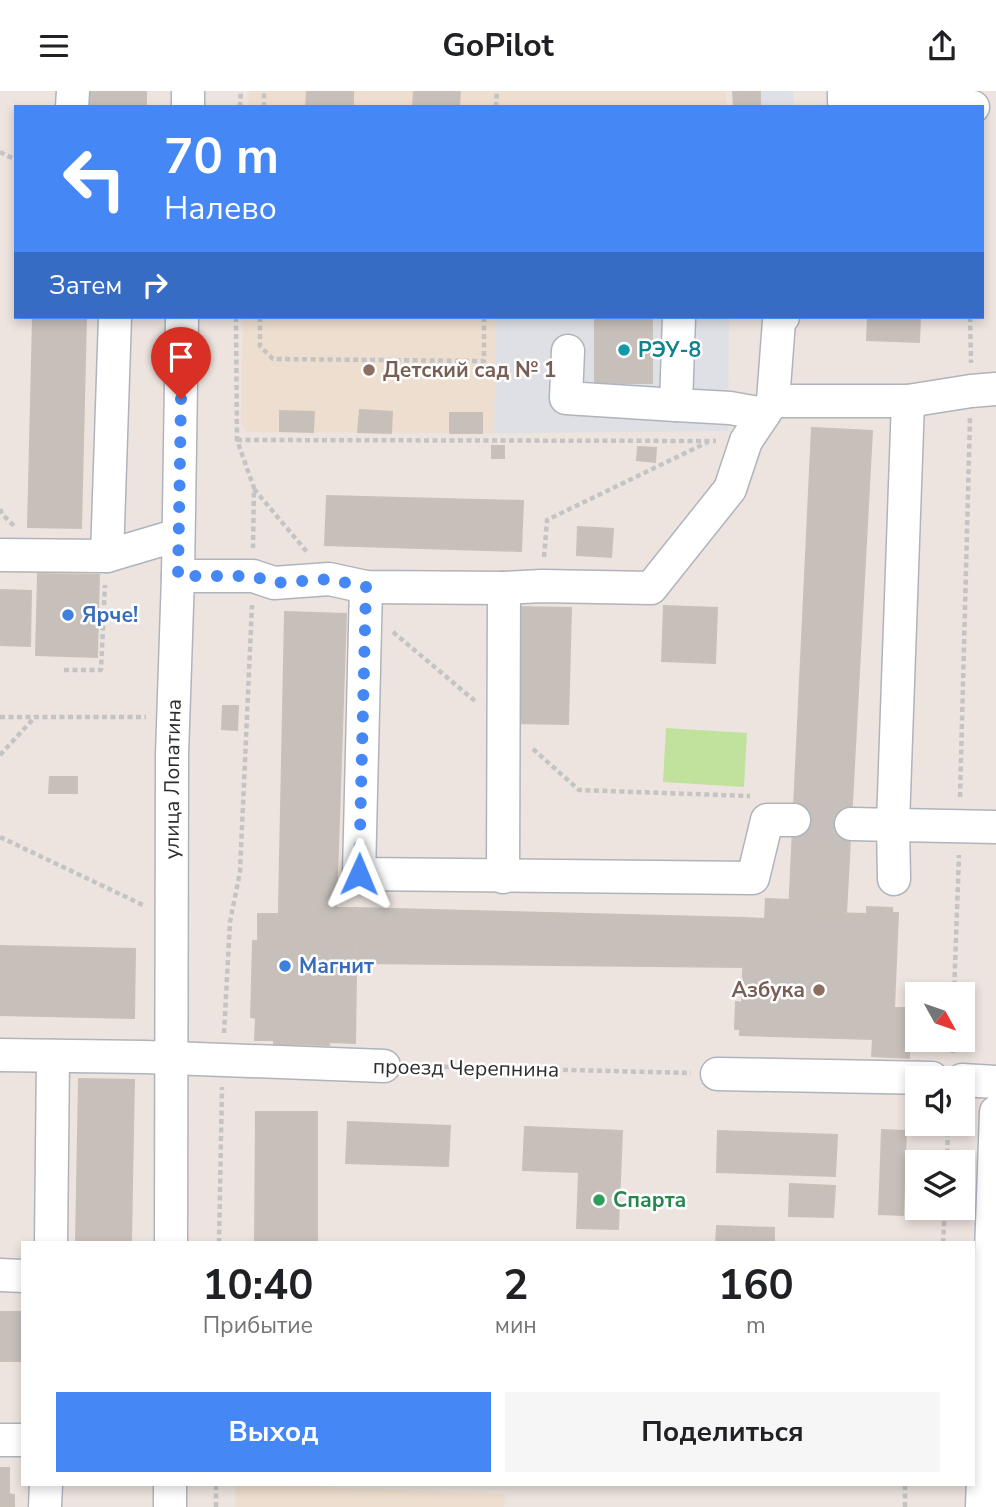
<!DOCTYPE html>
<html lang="ru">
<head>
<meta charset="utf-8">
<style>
	body { margin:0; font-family:"Nunito Sans",sans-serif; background:#f6f6f6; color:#202124; height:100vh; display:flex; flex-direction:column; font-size:26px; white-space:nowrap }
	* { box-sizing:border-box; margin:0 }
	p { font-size:23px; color:#757577 }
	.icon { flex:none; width:38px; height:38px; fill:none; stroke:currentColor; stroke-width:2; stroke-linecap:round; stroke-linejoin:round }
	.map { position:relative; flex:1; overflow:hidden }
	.panel { position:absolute; left:21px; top:1150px; width:954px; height:245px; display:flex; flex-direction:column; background:#fff; border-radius:0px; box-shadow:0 4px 10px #0003 }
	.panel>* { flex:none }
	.banner { position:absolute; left:14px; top:14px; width:970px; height:214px; border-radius:0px; box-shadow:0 4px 10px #0003; background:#4487f5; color:#fff; overflow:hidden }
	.needle { width:46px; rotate:130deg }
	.tools { position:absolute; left:905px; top:891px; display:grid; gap:14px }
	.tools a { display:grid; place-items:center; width:70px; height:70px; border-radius:0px; background:#fff; box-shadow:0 4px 10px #0003; font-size:35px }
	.pin { position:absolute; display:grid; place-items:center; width:60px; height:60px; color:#fff; margin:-72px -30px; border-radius:50% 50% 50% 0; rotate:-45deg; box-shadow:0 0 7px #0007 }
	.pin .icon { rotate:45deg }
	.me { position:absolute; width:77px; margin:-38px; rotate:1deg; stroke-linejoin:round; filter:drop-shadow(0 0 5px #0008) }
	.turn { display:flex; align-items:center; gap:24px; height:147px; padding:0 35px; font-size:32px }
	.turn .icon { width:91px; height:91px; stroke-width:2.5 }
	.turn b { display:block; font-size:49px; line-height:60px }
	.then { display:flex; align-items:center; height:66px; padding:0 35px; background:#0003; gap:14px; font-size:26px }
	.eta { display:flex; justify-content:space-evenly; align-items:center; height:119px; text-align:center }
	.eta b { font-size:42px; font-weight:700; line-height:49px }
	.button { display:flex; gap:14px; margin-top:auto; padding:14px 35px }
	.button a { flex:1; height:80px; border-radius:0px; background:#4487f5; color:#fff; font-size:28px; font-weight:700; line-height:80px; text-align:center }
	.button a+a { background:#f6f6f6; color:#202124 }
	header { display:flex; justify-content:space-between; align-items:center; height:91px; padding:0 35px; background:#fff; font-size:32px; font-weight:700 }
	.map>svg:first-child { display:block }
	.industrial { fill:#dfdfe6 }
	.education { fill:#eedecf }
	.park { fill:#c1e29d }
	.building { fill:#c6bfba; stroke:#c9c0b8; stroke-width:2 }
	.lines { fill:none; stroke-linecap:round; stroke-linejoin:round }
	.minor-tunnel { stroke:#c6bfbb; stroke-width:32; stroke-dasharray:32 16; stroke-linecap:butt }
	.minor-casing { stroke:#afb4bc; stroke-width:35 }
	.path { stroke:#c4c4c4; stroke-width:4.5; stroke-dasharray:5 3.5; stroke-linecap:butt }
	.minor { stroke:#fff; stroke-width:32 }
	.route { stroke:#4487f5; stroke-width:12; stroke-dasharray:0 21.6 }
	.culture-dot { fill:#0f9aa8; stroke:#fff; stroke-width:2.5 }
	.education-dot { fill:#8d6e63; stroke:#fff; stroke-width:2.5 }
	.shop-dot { fill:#3f7fe0; stroke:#fff; stroke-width:2.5 }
	.leisure-dot { fill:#2e9e5b; stroke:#fff; stroke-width:2.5 }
	.labels { text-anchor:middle; stroke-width:5; stroke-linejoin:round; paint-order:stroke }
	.culture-label { font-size:21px; font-weight:bold; fill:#0d838f; stroke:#fff; text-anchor:start }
	.education-label { font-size:21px; font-weight:bold; fill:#785e54; stroke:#fff; text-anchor:start }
	.shop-label { font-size:21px; font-weight:bold; fill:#366cbe; stroke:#fff; text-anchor:start }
	.street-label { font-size:21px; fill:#2c2c2c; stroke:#fff }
	.leisure-label { font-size:21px; font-weight:bold; fill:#27864d; stroke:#fff; text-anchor:start }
</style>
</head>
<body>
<header><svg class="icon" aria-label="menu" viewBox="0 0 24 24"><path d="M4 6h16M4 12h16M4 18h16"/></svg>GoPilot<svg class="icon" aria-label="share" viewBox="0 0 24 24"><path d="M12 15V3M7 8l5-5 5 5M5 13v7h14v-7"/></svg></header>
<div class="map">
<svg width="996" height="1416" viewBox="0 0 996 1416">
	<rect width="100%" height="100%" fill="#ede4df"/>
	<path class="industrial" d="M733,0h60l1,16h-60z
		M496,226h233l-1,114 -234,2z"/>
	<path class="education" d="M249,0h477l1,16h-479z
		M243,226h253l-2,116 -247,-1 -6,-9z
		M235,1393l270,10 -1,13h-269z"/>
	<path class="park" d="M666,637l81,5 -3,54 -81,-5z"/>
	<path class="building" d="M90,0h56v16h-57z
		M307,0h46v16h-47z
		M414,0h46l-1,16h-46z
		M733,0h27v16h-26z
		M33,226h53l-5,211 -53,-1z
		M595,226h57v66h-57z
		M868,226h52l-1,25 -52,-2z
		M360,319l32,2 -1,21 -33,-1z
		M280,320l34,1 -1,20 -33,-1z
		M450,322h32v20h-32z
		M812,337l60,3 -26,483 -57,-2z
		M492,355h12v12h-12z
		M638,356l18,1 -1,14 -18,-2z
		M327,405l196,5 -2,50 -196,-6z
		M578,436l35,2 -2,28 -34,-2z
		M38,483l61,1 -2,82 -61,-2z
		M0,499l31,1 -1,55 -30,-1z
		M664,515l53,2 -2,55 -53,-2z
		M513,516l58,1 -3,116 -57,-1z
		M285,521l61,2 -10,292h-57z
		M223,615h15l-1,24 -15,-1z
		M50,686h27v16h-28z
		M766,808l24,1 -1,12 78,2v-7l25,1v5h6l-4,95h17l-2,50 -37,-2 1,-17 -133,-4v-6h-5l1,-27 6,1 3,-85 20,1z
		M279,815l78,2 -2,135 -26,-1v3l-55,-1v-4h-19l1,-22 -5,-1 2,-76h5v-27h21z
		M357,817l388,10 -2,49 -388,-4z
		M0,855l135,3 -1,69 -134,-3z
		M79,988l55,1 -3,161h-55z
		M256,1021h61v131h-62z
		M348,1031l102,4 -2,40 -102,-3z
		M525,1036l97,4 -4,98 -41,-1 2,-56 -56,-2z
		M882,1039l24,1 -3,84 -24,-1z
		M718,1040l119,4 -2,41 -118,-4z
		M790,1093l45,2 -2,31 -44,-1z
		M717,1135l57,2v15h-58z
		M0,1221h23v49h-23z
		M0,1377h9v26l5,1v12h-14z"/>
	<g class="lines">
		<path class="minor-tunnel" d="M794,729l57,4"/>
		<defs>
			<g id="minor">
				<path d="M844,0v10l129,6"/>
				<path d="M72,16l1,-16"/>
				<path d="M188,16v-16"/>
				<path d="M679,226l-3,88 54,3 34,6 9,-13h135l63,-10 25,-2"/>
				<path d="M568,260l-2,47 110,7"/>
				<path d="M773,310l6,-80 4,-4"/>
				<path d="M0,464l107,1 71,-21"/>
				<path d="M107,465l8,-239"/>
				<path d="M178,485h75l21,7 55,-4 37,8 138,1 38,-2 109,2 79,-99 16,-48 18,-27"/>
				<path d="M366,496l-7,287 394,4 14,-58h27"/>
				<path d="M851,733l145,3"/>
				<path d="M503,786l1,-289"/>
				<path d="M894,788l-1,-56 15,-422"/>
				<path d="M0,964l145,2 239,9"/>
				<path d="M717,983l215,4"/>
				<path d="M962,989l34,2"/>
				<path d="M51,1152l2,-187"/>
				<path id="s1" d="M171,1152l1,-488 6,-179 4,-259"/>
				<path d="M0,1184l23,1"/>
				<path d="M0,1349h23"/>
				<path d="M170,1393v23"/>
				<path d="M45,1416l1,-23"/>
				<path d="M982,1416l14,-395"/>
			</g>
		</defs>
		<use href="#minor" class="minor-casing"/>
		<path class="path" d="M240,16l1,-16
			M264,16v-16
			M496,16l1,-16
			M0,61l16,8
			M236,226l1,123 17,48 -1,60
			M260,226v29l13,13 211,2v-44
			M970,226l1,46
			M237,349l479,1
			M254,398l53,63
			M0,418l2,5 13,13
			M544,466l3,-37 161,-78
			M393,541l82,69
			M64,579h37l4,-85
			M0,626h146
			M533,658l46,41 171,6
			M0,664l35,-38
			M960,706l10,-379
			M0,746l145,69
			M954,903l5,-139
			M224,942l6,-111 10,-50 12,-267
			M953,962v-14
			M410,975l281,7
			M947,1071l1,-39
			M219,1152l3,-156
			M943,1152l2,-36
			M216,1416v-23
			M905,1416v-23"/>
		<use href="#minor" class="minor"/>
	</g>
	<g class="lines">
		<path class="route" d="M181,308l-3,177h75l21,7 55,-4 37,8 -7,287"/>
	</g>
	<circle class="culture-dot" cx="624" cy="259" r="7"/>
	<g class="education-dot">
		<circle cx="369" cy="279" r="7"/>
		<circle cx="819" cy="899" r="7"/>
	</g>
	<g class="shop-dot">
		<circle cx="68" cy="524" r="7"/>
		<circle cx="285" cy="875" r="7"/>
	</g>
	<circle class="leisure-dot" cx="599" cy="1109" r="7"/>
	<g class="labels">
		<g class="culture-label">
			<text x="638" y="266">РЭУ-8</text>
		</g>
		<g class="education-label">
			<text x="383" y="286">Детский сад № 1</text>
			<text x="805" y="906" text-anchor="end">Азбука</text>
		</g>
		<g class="shop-label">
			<text x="82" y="531">Ярче!</text>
			<text x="299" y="882">Магнит</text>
		</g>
		<g class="street-label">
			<text dy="7" stroke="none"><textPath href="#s1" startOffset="464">улица Лопатина</textPath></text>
			<text transform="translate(466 977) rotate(1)" y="7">проезд Черепнина</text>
		</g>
		<g class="leisure-label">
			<text x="613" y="1116">Спарта</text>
		</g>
	</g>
</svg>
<div class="tools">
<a><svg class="needle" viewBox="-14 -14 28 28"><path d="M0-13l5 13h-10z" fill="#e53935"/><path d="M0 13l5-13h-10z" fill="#757577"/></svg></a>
<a><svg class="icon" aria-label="sound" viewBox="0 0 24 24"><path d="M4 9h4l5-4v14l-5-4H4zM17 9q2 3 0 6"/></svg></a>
<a><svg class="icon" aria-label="layers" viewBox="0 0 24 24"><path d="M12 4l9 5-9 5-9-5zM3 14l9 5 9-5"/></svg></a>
</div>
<div class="pin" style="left:181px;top:308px;background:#d93025"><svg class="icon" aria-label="arrive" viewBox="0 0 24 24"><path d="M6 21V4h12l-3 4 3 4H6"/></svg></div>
<svg class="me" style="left:359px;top:783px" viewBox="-20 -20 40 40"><path d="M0-17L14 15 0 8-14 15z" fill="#4487f5" stroke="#fff" stroke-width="4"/></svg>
<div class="banner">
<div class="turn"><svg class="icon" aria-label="left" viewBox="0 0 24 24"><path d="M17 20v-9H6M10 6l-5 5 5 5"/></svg><div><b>70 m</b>Налево</div></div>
<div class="then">Затем<svg class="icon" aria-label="right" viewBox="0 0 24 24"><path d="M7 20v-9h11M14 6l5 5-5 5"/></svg></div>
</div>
<section class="panel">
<div class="eta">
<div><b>10:40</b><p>Прибытие</p></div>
<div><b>2</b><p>мин</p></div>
<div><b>160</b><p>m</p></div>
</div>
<div class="button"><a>Выход</a><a>Поделиться</a></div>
</section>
</div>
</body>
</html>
